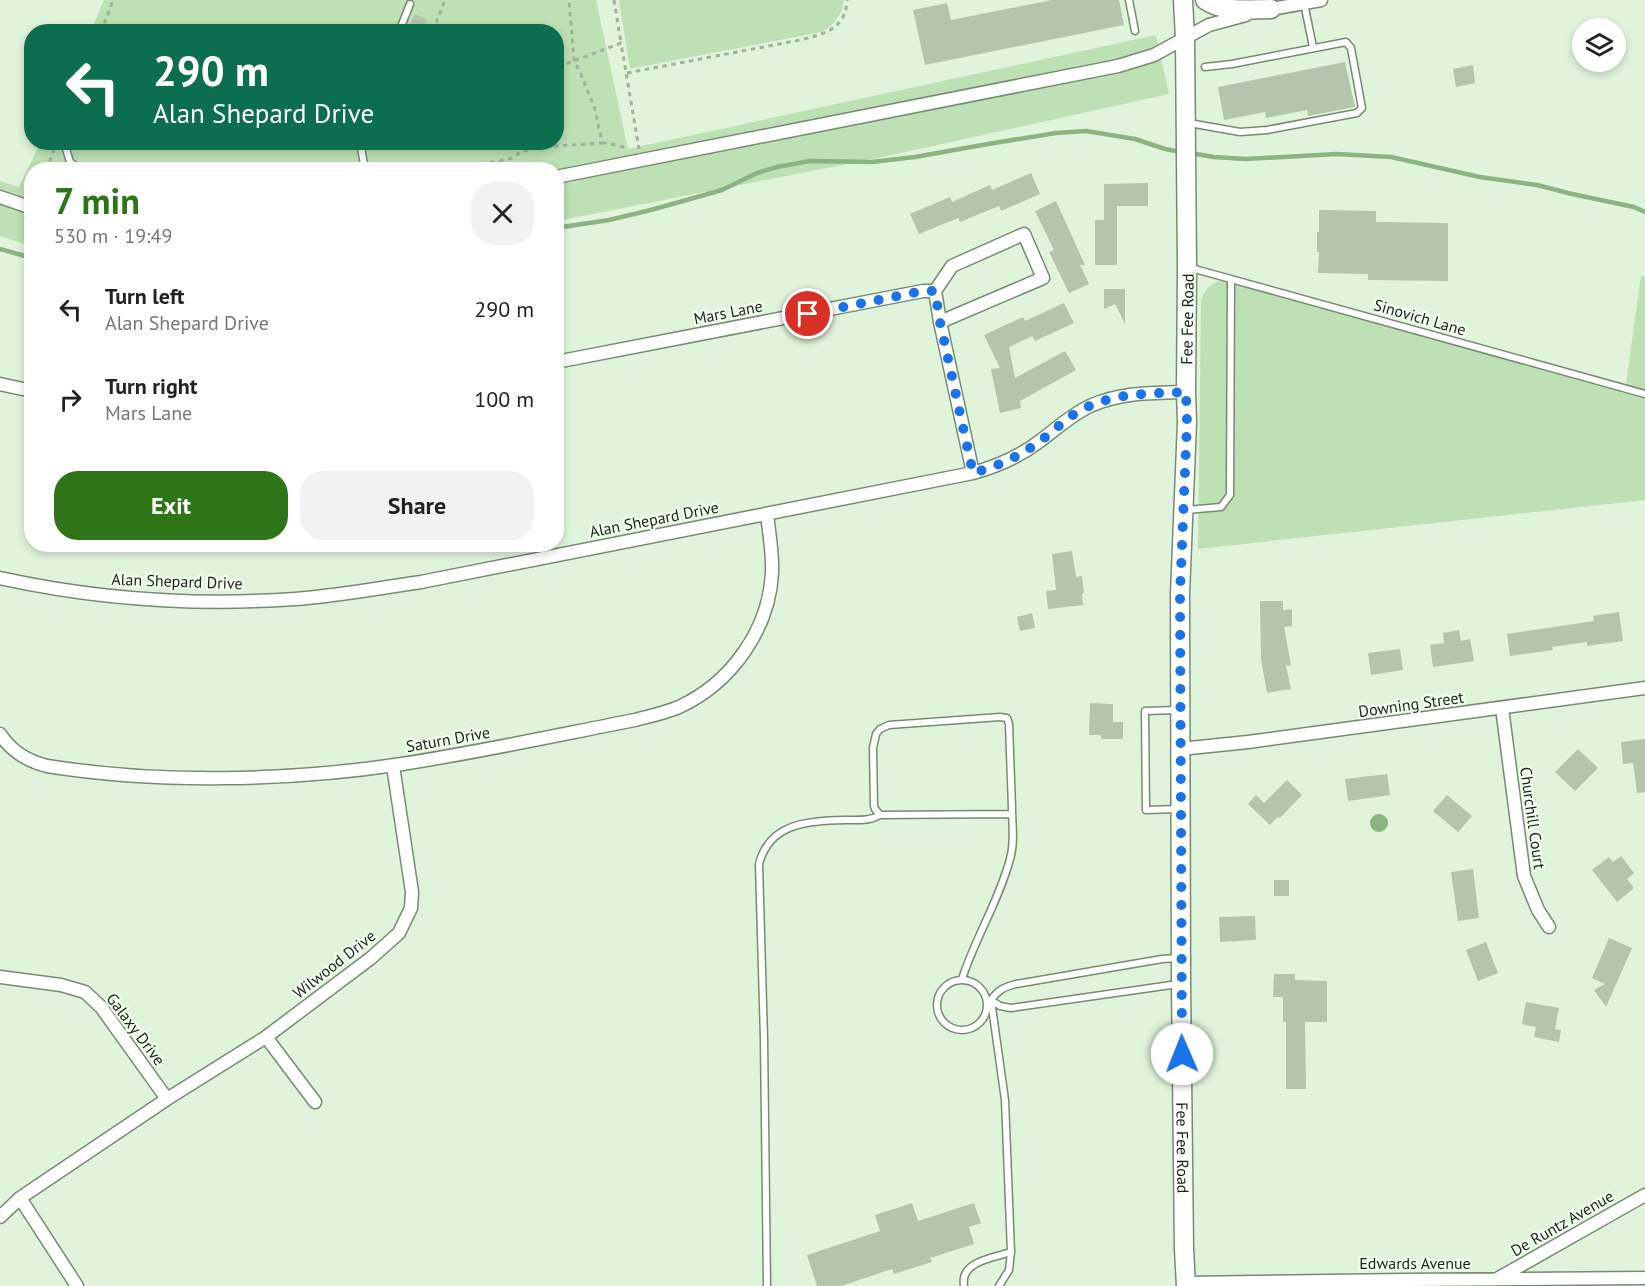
<!DOCTYPE html>
<html lang="en">
<head>
<meta charset="utf-8">
<style>
	body { margin:0; font-family:"PT Sans",sans-serif; background:#f2f2f2; color:#222; height:100vh; display:flex; flex-direction:column; font-size:22px; white-space:nowrap }
	* { box-sizing:border-box; margin:0 }
	p { font-size:20px; color:#767676 }
	.icon { flex:none; width:33px; height:33px; fill:none; stroke:currentColor; stroke-width:2; stroke-linecap:round; stroke-linejoin:round }
	.map { position:relative; flex:1; overflow:hidden }
	.details { position:absolute; left:24px; top:162px; width:540px; height:390px; display:flex; flex-direction:column; background:#fff; border-radius:24px; box-shadow:0 3px 9px #0003 }
	.details>* { flex:none }
	.banner { position:absolute; left:24px; top:24px; width:540px; height:126px; border-radius:24px; box-shadow:0 3px 9px #0003; background:#0b6e4f; color:#fff; overflow:hidden }
	.controls { position:absolute; left:1572px; top:18px; display:grid; gap:12px }
	.controls a { display:grid; place-items:center; width:54px; height:54px; border-radius:50%; background:#fff; box-shadow:0 3px 9px #0003; font-size:30px }
	.pin { position:absolute; display:grid; place-items:center; width:51px; height:51px; color:#fff; margin:-26px; border:3px solid #fff; border-radius:50%; box-shadow:0 2px 6px #0007 }
	.me { position:absolute; width:66px; margin:-33px; rotate:359deg; stroke-linejoin:round; filter:drop-shadow(0 0 4px #0008) }
	.turn { display:flex; align-items:center; gap:21px; height:126px; padding:0 30px; font-size:27px }
	.turn .icon { width:78px; height:78px; stroke-width:2.5 }
	.turn b { display:block; font-size:42px; line-height:51px }
	.round { display:grid; place-items:center; flex:none; width:63px; height:63px; border-radius:24px; background:#f2f2f2 }
	.headline { display:flex; align-items:center; justify-content:space-between; height:102px; padding:0 30px }
	h1 { font-size:36px; font-weight:600; line-height:45px; color:#2e7517 }
	.cta { display:flex; gap:12px; margin-top:auto; padding:12px 30px }
	.cta a { flex:1; height:69px; border-radius:24px; background:#2e7517; color:#fff; font-size:24px; font-weight:600; line-height:69px; text-align:center }
	.cta a+a { background:#f2f2f2; color:#222 }
	ul { padding:0; list-style:none }
	li { display:flex; align-items:center; gap:18px; height:90px; padding:0 30px }
	li div { flex:1 }
	li b { display:block; font-size:22px }
	li em { font-style:normal }
	.map>svg:first-child { display:block }
	.green { fill:#bde0b4 }
	.water { fill:#8cb482 }
	.lines { fill:none; stroke-linecap:round; stroke-linejoin:round }
	.stream { stroke:#8cb482; stroke-width:4.5 }
	.building { fill:#b2c5ad }
	.lane-casing { stroke:#788a74; stroke-width:9 }
	.street-casing { stroke:#788a74; stroke-width:15 }
	.secondary-casing { stroke:#788a74; stroke-width:21 }
	.path { stroke:#a1b19d; stroke-width:3; stroke-dasharray:4.5 4.5; stroke-linecap:butt }
	.lane { stroke:#fff; stroke-width:6 }
	.street { stroke:#fff; stroke-width:12 }
	.secondary { stroke:#fff; stroke-width:18 }
	.route { stroke:#1a73e8; stroke-width:10; stroke-dasharray:0 18 }
	.labels { text-anchor:middle; stroke-width:4.5; stroke-linejoin:round; paint-order:stroke }
	.street-label { font-size:16px; fill:#1b2219; stroke:#f3fff0 }
</style>
</head>
<body>
<div class="map">
<svg width="1645" height="1286" viewBox="0 0 1645 1286">
	<rect width="100%" height="100%" fill="#e0f4db"/>
	<path class="green" d="M104,0h492l32,149 528,-114 13,59 -291,64 -321,63 -1,-51h-524l-1,76 -31,-10v-55l19,6 21,-44 516,-1v-110l-465,-1z
		M619,0h225c-2,15 -9,25 -23,32l-191,37z
		M1641,276h4v224l-447,49 3,-249c3,-9 9,-17 19,-19l405,110z"/>
	<path class="water" d="M1370 823a9 9 0 1 1 18 0a9 9 0 1 1-18 0Z"/>
	<g class="lines">
		<path class="stream" d="M1190,153l24,4 31,2 92,-5 54,3 89,20 57,8 35,9 62,13 11,5
			M556,228l53,-8 42,-10 71,-20 35,-17 20,-6 33,-6 62,1 43,-5 73,-13 68,-11 30,-2 49,8 30,10 16,3
			M0,249l32,9"/>
	</g>
	<path class="building" d="M1052,0h67l5,25 -199,40 -12,-55 34,-7 4,17z
		M415,14l12,6 -5,12h-16z
		M1345,62l10,45 -47,9 -1,-6 -41,8 -1,-6 -41,8 -6,-33z
		M1473,65l2,18 -19,4 -3,-18z
		M1031,173l9,21 -39,17 -2,-5 -39,16 -2,-4 -39,16 -9,-20 40,-17 2,5 38,-17 2,5z
		M1148,183v23h-31v59h-22v-45h9v-36z
		M1056,201l29,64h-5l9,19 -20,9 -20,-41 5,-2 -19,-39z
		M1319,210l57,1v11l72,1v58l-80,-1v-6l-50,-1 1,-21h-2v-20h2z
		M1104,289h21v35l-10,-20 -11,5z
		M1064,303l10,20 -39,18 -3,-5 -23,11 6,31 50,-27 11,19 -56,31 1,7 -21,5 -9,-44 9,-1 -16,-33 39,-18 2,4z
		M1072,551l4,26 6,-1 2,17 -2,1 1,11 -35,4 -2,-18 10,-1 -4,-36z
		M1260,601h23v9l9,-1v17l-8,1 7,38 -5,1 5,23 -24,4 -6,-34z
		M1619,612l4,29 -36,5v-4l-35,5 1,3 -43,6 -3,-22 87,-13 -1,-5z
		M1032,613l3,15 -15,3 -3,-14z
		M1459,630l2,11 9,-2 4,22 -41,6 -3,-22 14,-2 -1,-10z
		M1400,649l3,21 -32,5 -3,-22z
		M1090,703l23,1v18h10v17h-22v-4h-12z
		M1645,739v53l-8,1 -4,-30 -10,1 -2,-22z
		M1578,749l20,19 -23,23 -20,-19z
		M1387,774l3,21 -42,6 -3,-22z
		M1287,780l15,15 -22,23 -2,-1 -8,8 -22,-21 8,-9 8,8z
		M1447,795l25,21 -14,16 -25,-21z
		M1621,856l13,17 -7,6 7,9 -17,14 -25,-32 17,-13 4,5z
		M1473,869l6,49 -21,3 -7,-49z
		M1274,880h15v16h-15z
		M1255,916l1,24 -36,2 -1,-25z
		M1609,938l23,10 -26,59 -12,-17 11,-6 -13,-6z
		M1486,942l12,31 -20,8 -12,-31z
		M1274,974h21v6l32,1v41h-22l1,67h-20v-67h-3v-25h-10z
		M1526,1002l33,6 -4,21 6,1 -2,12 -25,-5 2,-10 -14,-3z
		M912,1203l6,18 56,-18 7,20 -12,4 5,17 -44,14 2,4 -38,12 -2,-5 -51,17h-24l-10,-31 73,-24 -5,-16z"/>
	<g class="lines">
		<defs>
			<path id="lane" d="M1129,0l6,31
				M1304,3l9,44
				M399,32l11,-28
				M1189,123l51,9 27,-2 90,-17 5,-5 -11,-60 -5,-6 -114,22 -27,3
				M64,142l6,20 11,8
				M360,142l5,28
				M1191,268l454,126
				M1186,510l35,-3 9,-12 1,-216
				M1177,710l-32,1 1,99 32,-1
				M962,979c13,-41 37,-78 48,-120 5,-16 2,-35 2,-51 -1,-28 -2,-56 -3,-84l-2,-6 -7,-1 -111,8 -9,4 -4,5 -3,14 1,58 1,3 5,6 132,-1
				M937 1005a25 25 0 1 1 50 0a25 25 0 1 1-50 0Z
				M987,1000h4l9,6 11,2 167,-24
				M767,1286l-3,-247 -5,-175c11,-43 52,-43 89,-44 11,0 22,1 32,-5
				M964,1286c-4,-25 29,-28 47,-34
				M999,1286l10,-16 2,-18 -6,-152 -14,-100c7,-10 13,-13 25,-16l146,-25 15,-1"/>
			<path id="street" d="M1266,10l55,-10
				M556,177l562,-111 36,-11 55,-30 37,-10
				M0,197l32,11
				M935,291l17,-25 72,-32 19,44 -103,44
				M556,362l367,-71h12l5,31 33,151
				M0,384l32,7
				M0,578c96,21 196,28 295,21 42,-3 84,-11 126,-17l552,-109c25,-7 46,-16 67,-32 16,-12 31,-26 50,-35 31,-14 62,-13 96,-14
				M1502,708l22,168 14,34 11,17
				M0,734c12,18 27,27 47,32 113,18 242,15 355,-2 78,-12 156,-29 233,-44 15,-4 30,-7 44,-13 52,-24 90,-77 93,-134 1,-20 -3,-40 -5,-59
				M1180,749l68,-7 397,-54
				M0,977l61,8 24,7 16,15 66,92
				M266,1037l49,65
				M20,1198l57,88
				M0,1217l20,-19 147,-99 99,-62 105,-79 28,-25 12,-25 1,-16 -19,-126
				M1497,1279l148,-84
				M1186,1283l221,-3 238,-2"/>
			<g id="secondary">
				<path id="s1" d="M1183,0l2,38 2,229 -1,125 1,30 -7,172 1,390 3,265 2,37"/>
				<path d="M1205,0c18,13 46,9 66,9"/>
			</g>
		</defs>
		<use href="#lane" class="lane-casing"/>
		<use href="#street" class="street-casing"/>
		<use href="#secondary" class="secondary-casing"/>
		<path class="path" d="M614,0l7,43
			M101,32l12,-32
			M436,32l1,-12 8,-20
			M558,67l63,-24 18,106
			M627,73l173,-33c24,-6 46,-11 47,-40
			M541,142v5l61,-4 -7,-34 -15,-37 -6,-12 -5,-60
			M602,143h5l20,5
			M47,170l7,-21
			M323,170l22,-4
			M455,170l57,-12 10,-7 19,-4"/>
		<use href="#lane" class="lane"/>
		<use href="#street" class="street"/>
		<use href="#secondary" class="secondary"/>
	</g>
	<g class="lines">
		<path class="route" d="M808,314l115,-23h12l5,31 33,151c25,-7 46,-16 67,-32 14,-10 26,-23 41,-31 35,-18 67,-16 105,-18l1,30 -7,172 2,460"/>
	</g>
	<g class="labels">
		<g class="street-label">
			<text transform="translate(728 312) rotate(-11)" y="6">Mars Lane</text>
			<text transform="translate(1420 317) rotate(16)" y="6">Sinovich Lane</text>
			<text transform="translate(1187 319) rotate(-89)" y="6">Fee Fee Road</text>
			<text transform="translate(654 519) rotate(-11)" y="6">Alan Shepard Drive</text>
			<text transform="translate(177 581) rotate(2)" y="6">Alan Shepard Drive</text>
			<text transform="translate(1411 704) rotate(-8)" y="6">Downing Street</text>
			<text transform="translate(448 739) rotate(-10)" y="6">Saturn Drive</text>
			<text transform="translate(1533 818) rotate(82)" y="6">Churchill Court</text>
			<text transform="translate(334 964) rotate(-38)" y="6">Wilwood Drive</text>
			<text transform="translate(136 1029) rotate(53)" y="6">Galaxy Drive</text>
			<text dy="6" stroke="none"><textPath href="#s1" startOffset="1148">Fee Fee Road</textPath></text>
			<text transform="translate(1562 1223) rotate(-30)" y="6">De Runtz Avenue</text>
			<text x="1415" y="1269">Edwards Avenue</text>
		</g>
	</g>
</svg>
<div class="controls">
<a><svg class="icon" aria-label="layers" viewBox="0 0 24 24"><path d="M12 4l9 5-9 5-9-5zM3 14l9 5 9-5"/></svg></a>
</div>
<div class="pin" style="left:808px;top:314px;background:#d93025"><svg class="icon" aria-label="arrive" viewBox="0 0 24 24"><path d="M6 21V4h12l-3 4 3 4H6"/></svg></div>
<svg class="me" style="left:1182px;top:1054px" viewBox="-20 -20 40 40"><circle r="19" fill="#fff"/><path d="M0-13L10 11 0 6-10 11z" fill="#1a73e8"/></svg>
<div class="banner">
<div class="turn"><svg class="icon" aria-label="left" viewBox="0 0 24 24"><path d="M17 20v-9H6M10 6l-5 5 5 5"/></svg><div><b>290 m</b>Alan Shepard Drive</div></div>
</div>
<section class="details">
<div class="headline"><div><h1>7 min</h1><p>530 m · 19:49</p></div><a class="round"><svg class="icon" aria-label="close" viewBox="0 0 24 24"><path d="M6 6l12 12M18 6L6 18"/></svg></a></div>
<ul>
<li><svg class="icon" aria-label="left" viewBox="0 0 24 24"><path d="M17 20v-9H6M10 6l-5 5 5 5"/></svg><div><b>Turn left</b><p>Alan Shepard Drive</p></div><em>290 m</em></li>
<li><svg class="icon" aria-label="right" viewBox="0 0 24 24"><path d="M7 20v-9h11M14 6l5 5-5 5"/></svg><div><b>Turn right</b><p>Mars Lane</p></div><em>100 m</em></li>
</ul>
<div class="cta"><a>Exit</a><a>Share</a></div>
</section>
</div>
</body>
</html>
